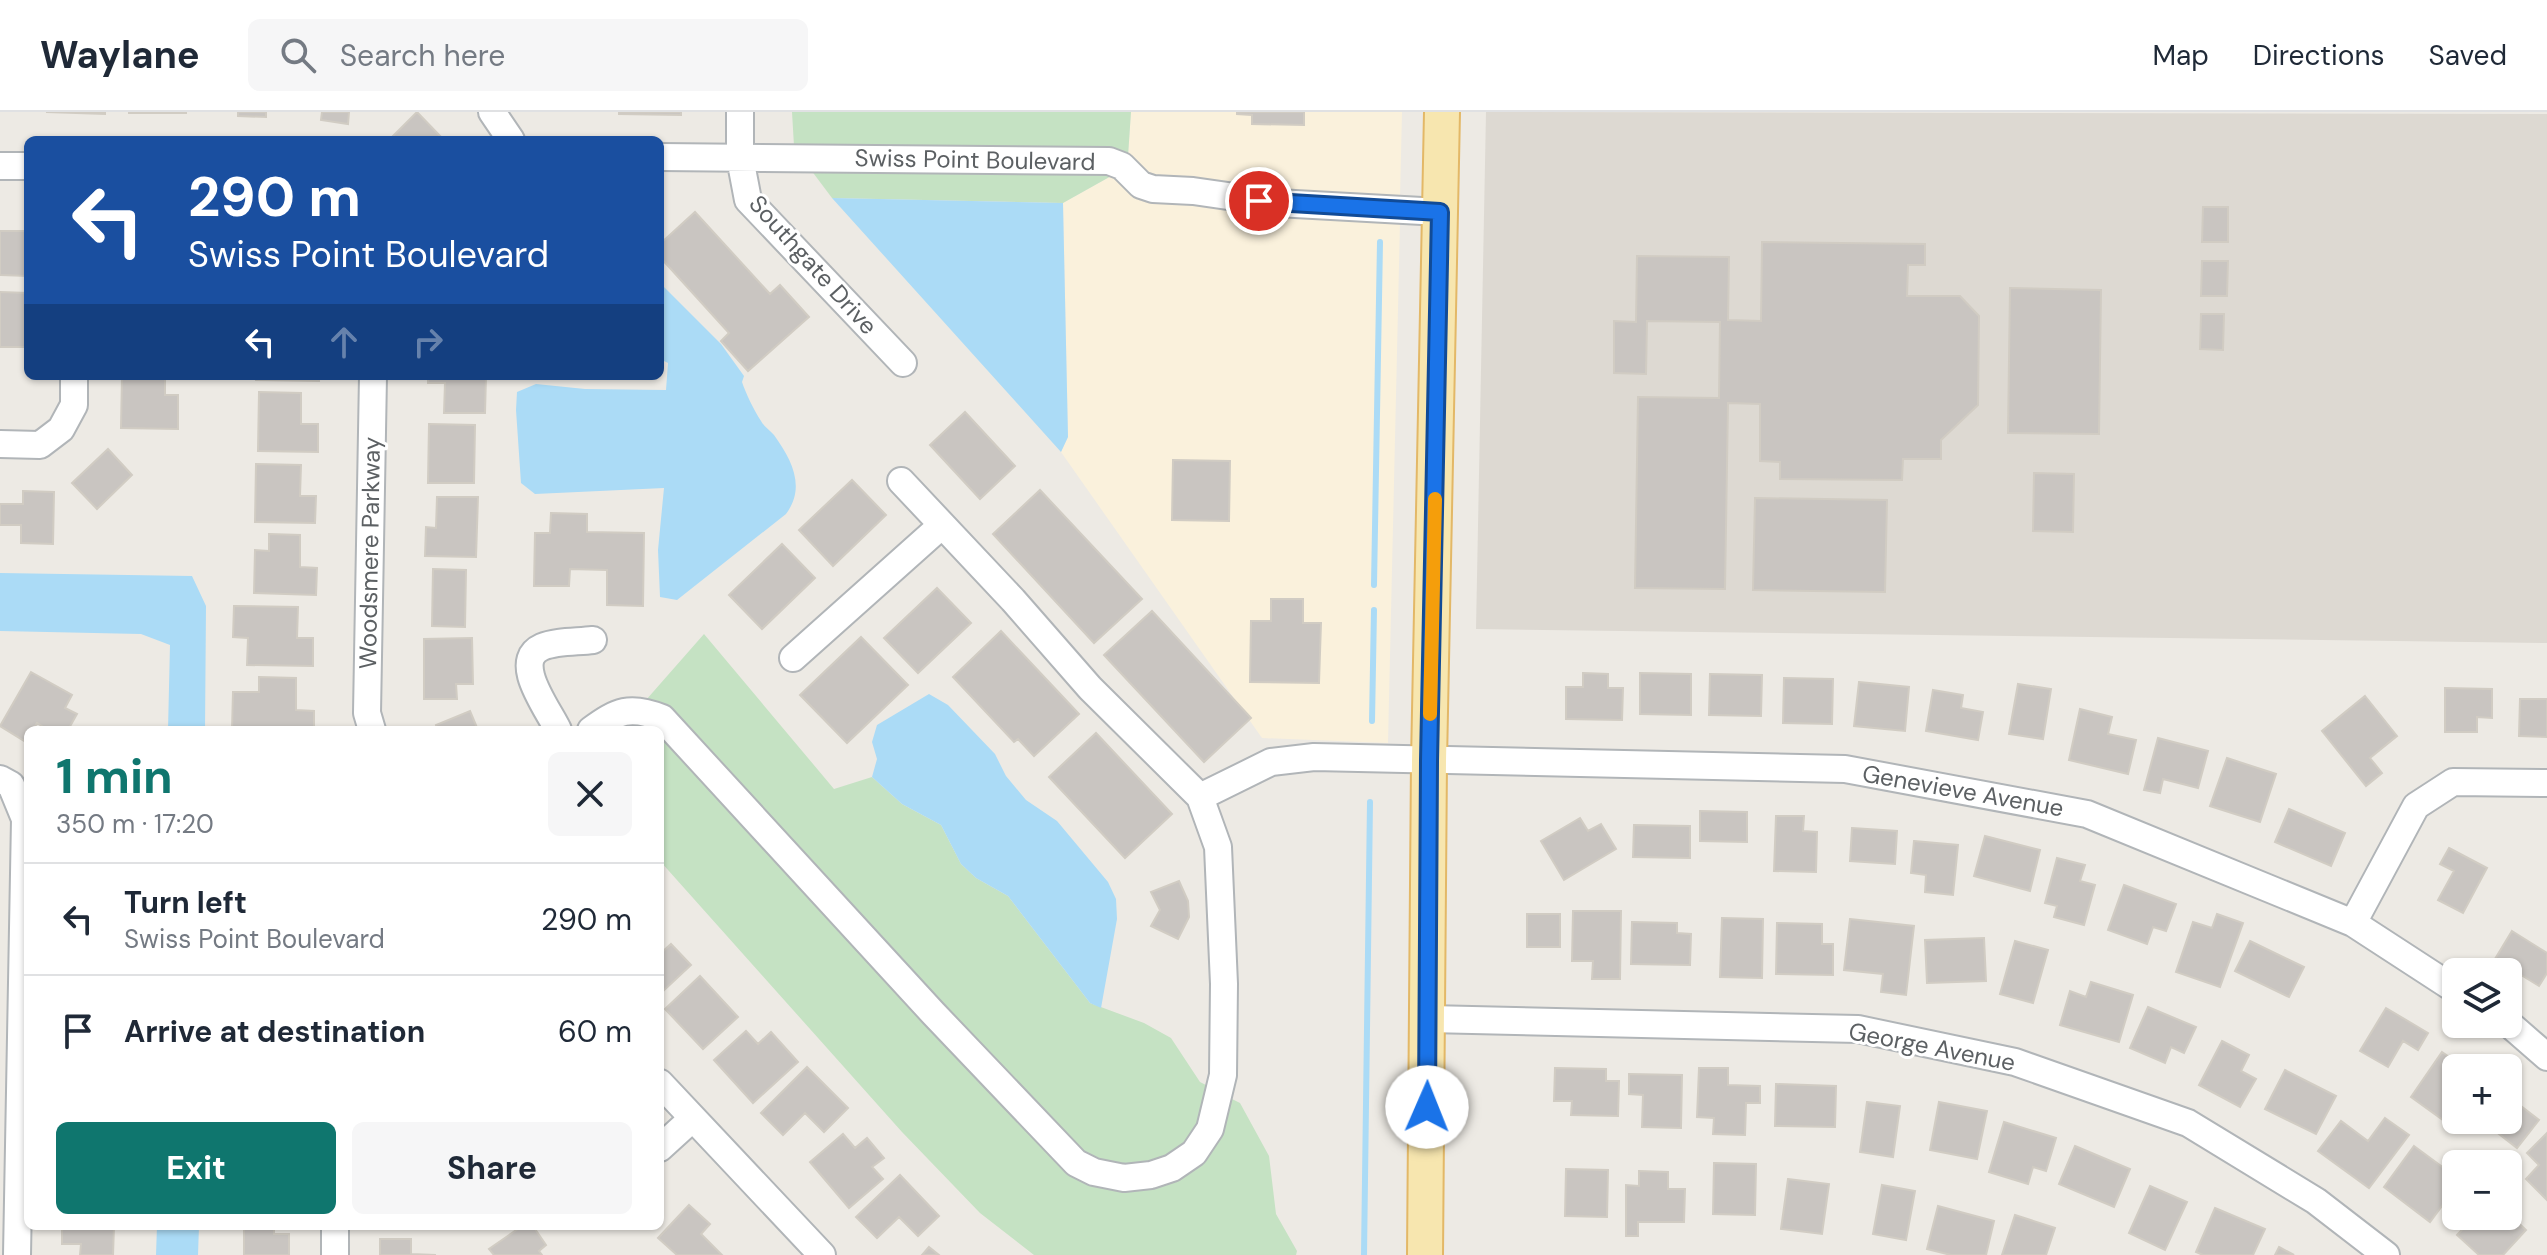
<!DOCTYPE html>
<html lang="en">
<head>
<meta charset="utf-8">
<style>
	body { margin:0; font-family:"DM Sans",sans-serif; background:#f6f6f7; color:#1f2937; height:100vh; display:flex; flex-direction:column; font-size:30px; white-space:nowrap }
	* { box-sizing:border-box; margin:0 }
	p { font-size:26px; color:#747a83 }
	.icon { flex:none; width:44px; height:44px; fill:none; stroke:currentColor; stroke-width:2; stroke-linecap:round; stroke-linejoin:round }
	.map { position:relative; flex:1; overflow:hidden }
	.sheet { position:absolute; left:24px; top:614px; width:640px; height:504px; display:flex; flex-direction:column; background:#fff; border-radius:12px; box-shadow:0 2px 6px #0004 }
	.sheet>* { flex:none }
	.hud { position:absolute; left:24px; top:24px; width:640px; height:244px; border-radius:12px; box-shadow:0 2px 6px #0004; background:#1a4fa0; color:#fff; overflow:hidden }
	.fabs { position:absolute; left:2442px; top:846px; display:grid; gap:16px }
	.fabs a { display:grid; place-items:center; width:80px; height:80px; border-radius:12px; background:#fff; box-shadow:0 2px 6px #0004; font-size:40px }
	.pin { position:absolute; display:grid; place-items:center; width:68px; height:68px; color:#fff; margin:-34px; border:4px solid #fff; border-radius:50%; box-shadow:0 2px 8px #0007 }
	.me { position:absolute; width:88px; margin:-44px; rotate:1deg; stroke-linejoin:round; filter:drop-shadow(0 0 6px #0008) }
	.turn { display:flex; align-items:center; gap:28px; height:168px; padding:0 32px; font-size:36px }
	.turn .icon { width:104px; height:104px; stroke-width:2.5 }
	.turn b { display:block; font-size:56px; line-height:68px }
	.lanes { display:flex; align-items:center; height:76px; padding:0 32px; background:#0003; justify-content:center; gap:40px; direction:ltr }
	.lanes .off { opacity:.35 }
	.round { display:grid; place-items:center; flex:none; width:84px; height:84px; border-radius:12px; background:#f6f6f7 }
	.summary { display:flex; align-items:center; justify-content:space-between; height:136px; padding:0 32px }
	h1 { font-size:48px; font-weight:700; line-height:60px; color:#0f766e }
	.cta { display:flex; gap:16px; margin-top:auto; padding:16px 32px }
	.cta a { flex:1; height:92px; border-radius:12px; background:#0f766e; color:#fff; font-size:32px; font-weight:700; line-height:92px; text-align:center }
	.cta a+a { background:#f6f6f7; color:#1f2937 }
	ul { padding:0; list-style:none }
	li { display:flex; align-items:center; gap:24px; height:112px; padding:0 32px; border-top:2px solid #e0e1e3 }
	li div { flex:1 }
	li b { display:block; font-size:30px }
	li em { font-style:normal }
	header { display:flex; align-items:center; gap:48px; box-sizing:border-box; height:112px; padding:0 40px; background:#fff; border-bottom:2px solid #e0e1e3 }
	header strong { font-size:38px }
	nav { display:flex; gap:44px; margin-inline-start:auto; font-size:28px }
	.search { width:560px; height:72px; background:#f6f6f7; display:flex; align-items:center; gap:20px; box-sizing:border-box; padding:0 28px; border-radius:12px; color:#747a83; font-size:30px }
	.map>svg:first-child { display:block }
	.commercial { fill:#faf1dc }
	.education { fill:#ddd9d2 }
	.green { fill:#c5e2c3 }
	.water { fill:#abdbf6 }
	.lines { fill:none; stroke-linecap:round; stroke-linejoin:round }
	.stream { stroke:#abdbf6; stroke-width:6 }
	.building { fill:#c9c5c1; stroke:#d1ccc3; stroke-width:2 }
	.minor-casing { stroke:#b1b5b8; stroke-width:30 }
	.major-casing { stroke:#e3b867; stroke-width:38 }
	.minor { stroke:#fff; stroke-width:26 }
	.major { stroke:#f7e6af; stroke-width:34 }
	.route-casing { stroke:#114b97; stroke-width:20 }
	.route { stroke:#1a73e8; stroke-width:14 }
	.slow { stroke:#f59e0b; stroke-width:14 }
	.labels { text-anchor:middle; stroke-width:6; stroke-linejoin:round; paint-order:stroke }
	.street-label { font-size:24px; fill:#5c6063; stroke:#fff }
</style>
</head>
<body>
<header>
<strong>Waylane</strong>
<div class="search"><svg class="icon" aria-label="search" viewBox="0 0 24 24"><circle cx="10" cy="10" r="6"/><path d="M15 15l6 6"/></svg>Search here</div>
<nav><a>Map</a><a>Directions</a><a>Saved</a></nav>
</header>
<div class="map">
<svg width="2547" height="1143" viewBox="0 0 2547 1143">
	<rect width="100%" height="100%" fill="#edeae4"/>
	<path class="commercial" d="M1131,0h271l-2,86 -122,-7 -122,-14 -9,-3 -19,-18z
		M1113,63l79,28 208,19 -12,521 -126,-5 -201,-286 7,-15 -5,-234z"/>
	<path class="education" d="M1486,0l1061,2v529l-1071,-14z"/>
	<path class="green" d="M792,0h339l-3,44 -334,-10z
		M811,58l296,4 6,1 -50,28 -231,-5z
		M704,522l130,155 38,-12 30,27 39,21 20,39 15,14 32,18 82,107 54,20 27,15 29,44 10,5c-3,12 -5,25 -10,36 -20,48 -77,48 -118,30l-436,-453z
		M660,620l409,440 83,16 78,-90 10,5 29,53 7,58 21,37 -1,4h-262l-54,-42 -78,-81 -242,-271z"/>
	<path class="water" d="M832,86l231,5 5,234 -7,15z
		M660,171l61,61 23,32 -2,6c4,12 12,28 19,39 3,6 9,9 13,14 18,25 32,52 12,79l-109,86 -17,-3 -2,-47 6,-62 -129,6 -14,-11 -5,-73 1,-18 19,-8 49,5 81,1 2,-27 -8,-4z
		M0,461l192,3 14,30 -1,124h-37l2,-85 -29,-11 -141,-3z
		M929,582l19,11 47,49 11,22 20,24 31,21 51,61 8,17 1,20 -16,89 -11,-5 -82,-107 -32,-18 -15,-14 -20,-39 -39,-21 -30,-27 5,-18 -5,-17 5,-17z
		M157,1114h42l-1,29h-42z"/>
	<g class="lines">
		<path class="stream" d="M1374,473l6,-343
			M1372,609l2,-111
			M1364,1143l6,-453"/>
	</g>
	<path class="building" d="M46,0h59v2z
		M129,0h57v1h-57z
		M238,0h28v5l-28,-1z
		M322,0h27l-1,12 -27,-4z
		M417,0l27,28h-55z
		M619,0h62v3l-62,-1z
		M1237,0h67v13l-52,-1v-9l-15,-1z
		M2203,95h25v35h-26z
		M695,100l75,82 10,-9 29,32 -61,54 -27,-30 8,-8 -69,-76v-13z
		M0,119h28v45l-28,-1z
		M1762,130l163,2v21h-17l-1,31h53l19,20 -1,89 -37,35v19h-38l-1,21 -122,-1v-17l-20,-1v-57l-32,-1 -3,186 -90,-1 3,-191 81,1 1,-76 -73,-1 -1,53 -32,-1v-52l22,1 1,-66 92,1 -1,63 33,1z
		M2202,149h26l-1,35h-26z
		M2010,176l91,2 -2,144 -91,-1z
		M0,180l28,1 -1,54h-27z
		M2201,202h23l-1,36 -23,-1z
		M122,264h43v19h13v34l-57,-1z
		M256,264h63v5l-63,-1z
		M428,264h58l-1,37h-41l1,-30h-17z
		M259,280l42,1v31h17v28l-60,-1z
		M965,300l50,54 -35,33 -50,-54z
		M429,312l46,1 -1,58h-46z
		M108,337l24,26 -35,34 -25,-26z
		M1173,348l57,1 -1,60 -57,-1z
		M256,352l45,1 -1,31h16l-1,27 -60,-1z
		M2034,361l40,1 -1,58 -40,-1z
		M852,368l34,35 -53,51 -34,-36z
		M1040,378l102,109 -48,44 -101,-109z
		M23,379l31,1 -1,52 -32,-1v-18h-21v-21h23z
		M437,385h41l-2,60 -51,-1 1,-29 10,1z
		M1755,386l132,2 -2,92 -132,-2z
		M551,401l36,1v18l57,1 -1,73 -36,-1v-35l-37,-1 -1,17h-35l1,-53h15z
		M269,422l31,1v32l17,1 -1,27 -62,-2 1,-43 14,1z
		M782,432l33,34 -53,51 -33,-34z
		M433,457l33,1 -1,57 -33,-1z
		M937,476l34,35 -53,50 -34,-35z
		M1271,487h32v24h18l-2,60 -69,-1 1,-61h20z
		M234,494l64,1 -1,31h16v28l-66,-1 1,-27 -15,-1z
		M1152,499l99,107 -47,44 -100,-107z
		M1001,519l78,83 -45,42 -16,-17 -4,3 -61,-65z
		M861,525l47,48 -61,58 -47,-48z
		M472,526l1,46h-17l1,15h-33v-60z
		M31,560l41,23 -7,13 12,6 -9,16h-20l-11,-7 -4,7h-5l-2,12 -26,-16z
		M1583,561l25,1v14h15l-1,32 -56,-1v-32h17z
		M1640,561l51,1v41l-51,-1z
		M1710,562l52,1 -1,41 -52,-1z
		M259,565l37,1v32l18,1v19h-82l1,-38h26z
		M1784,566l49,1 -1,45 -49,-1z
		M1859,570l50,5 -4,44 -51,-5z
		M2018,572l33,5 -8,50 -34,-5z
		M2445,576l47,1v29l-15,-1v15h-32z
		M1933,578l30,5 -2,13 22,4 -5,28 -52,-9z
		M2365,584l32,40 -27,22 12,15 -16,13 -44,-55z
		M2520,587h27v38l-28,-1z
		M2080,597l32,8 -4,17 28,6 -8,34 -59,-14z
		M470,599l8,19h-40l-2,-5z
		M1096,621l76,81 -47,44 -76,-81z
		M2158,626l50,13 -10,37 -35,-9 -3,14 -16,-3z
		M2227,646l49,16 -16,48 -50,-16z
		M2289,697l56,24 -14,33 -56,-24z
		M1700,699l47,1v30l-47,-1z
		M1776,704h28l-1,15 14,1 -1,40 -42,-1z
		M1580,706l8,13 13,-7 15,25 -52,31 -23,-39z
		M1634,713l56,1v32l-57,-1z
		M1852,716l45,3 -2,33 -45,-3z
		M1985,724l55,14 -10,41 -56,-15z
		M1914,729l44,4 -5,50 -28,-3 1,-17 -15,-2z
		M2449,736l38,20 -24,45 -25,-13 16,-29 -14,-7z
		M2057,746l28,7 -5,16 15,4 -11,40 -30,-8 3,-11 -12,-3z
		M1179,769l9,20 1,16 -11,22 -27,-13 9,-16 -9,-18z
		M2124,773l52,19 -10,27 -13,-4 -6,17 -39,-14z
		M1573,799h48l-1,68h-28l1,-18h-21z
		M1527,802h33v33h-33z
		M2217,802l26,9 -23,64 -44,-15 17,-50 19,6z
		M1722,806l41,1 -1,59 -42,-1z
		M1850,807l64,7 -8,69 -25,-3 2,-18 -39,-4z
		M1632,810l45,1v10l14,1 -1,31 -59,-1z
		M1777,811l45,1v20h11v31l-57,-1z
		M2512,819l35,22v20l-8,13 -44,-27z
		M1984,826l2,43 -59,2 -2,-43z
		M2015,829l33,9 -15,53 -33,-9z
		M2250,829l54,26 -15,30 -54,-26z
		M671,832l20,21 -31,29v-40z
		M700,864l38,41 -35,32 -38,-40z
		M2091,870l42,13 -14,47 -59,-17 10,-34 16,6z
		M2148,895l48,20 -12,26 -13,-6 -6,16 -35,-15z
		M2386,896l42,25 -10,17 -15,-9 -15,26 -28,-16z
		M746,919l12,13 13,-12 27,30 -45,41 -39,-43z
		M2222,929l27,14 -8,16 15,8 -16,28 -41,-22z
		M2442,940l23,16h-9v34l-13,18 -32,-23z
		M807,955l41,41 -24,24 -19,-19 -22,22 -22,-22z
		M1555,956l51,1v12h13l-1,35 -47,-1 1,-14h-18z
		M1699,956h29v17l32,1v17h-14l-1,32 -32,-1 1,-16 -17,-1z
		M2285,958l51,26 -20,38 -51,-25z
		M1629,962l53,1 -1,53 -39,-1 1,-32 -14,-1z
		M1776,972l60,2 -1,41 -60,-1z
		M2508,984l31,24 -22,28 -36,-28h27z
		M1867,990l33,4 -7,51 -33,-5z
		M1939,990l48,9 -10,48 -47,-9z
		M2385,1006l24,17 -40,53 -51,-37 23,-30 27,20z
		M2004,1010l52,16 -10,33 -13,-4 -5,17 -39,-12z
		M2547,1021v67l-21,-21 13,-14 -12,-12z
		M843,1022l12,14 12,-10 17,20 -12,9 11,12 -34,29 -39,-46z
		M2075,1034l55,23 -16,38 -55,-23z
		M2414,1034l42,31v10l-26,35 -46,-35z
		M1714,1051l42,1 -1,51 -42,-1z
		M1566,1057l42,1 -1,47 -42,-1z
		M1639,1059l29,1v17h17l-1,33h-46v14h-12v-51l13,1z
		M900,1063l39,41 -21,20 -19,-19 -22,21 -21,-21z
		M1788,1067l41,5 -7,50 -41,-5z
		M1882,1073l33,6 -9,49 -33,-6z
		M2150,1074l37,16 -22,48 -36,-17z
		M689,1093l21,19 -9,10 21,21h-45l-19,-17z
		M1938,1094l56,15 -8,34h-35l-24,-6z
		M2215,1096l50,21 -12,26h-50l-7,-3z
		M2508,1101l18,17 -23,25h-24l-22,-20 18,-19h33z
		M2015,1103l40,13 -9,27h-44z
		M62,1114h52l-1,29h-33l1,-11h-19z
		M244,1114h30v8h15v21h-45z
		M522,1114h11l13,19 -7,6 3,4h-48l-5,-6z
		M380,1127h31v15l25,1h-56z
		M929,1135l10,8h-17z
		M2279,1135l15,8h-19z"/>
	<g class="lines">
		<defs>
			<path id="minor" d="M492,0l19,28
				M740,0v46l8,42 155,163
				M660,45l449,4 13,5 19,19 12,4 40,2 84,12 163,9
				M0,54h28
				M0,332l40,1 21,-16 13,-24v-29
				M793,546l149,-133
				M372,618l-5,-17 6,-337
				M558,618c-9,-20 -48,-69 -16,-83 14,-6 35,-5 51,-7
				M591,618c26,-19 39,-25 71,-12l271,295 143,150 18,9 30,6 27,-3 21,-7 22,-15 16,-24 13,-54 1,-91 -6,-137 -18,-50 -110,-109 -77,-88 -112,-119
				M0,667l11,6 14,34 -8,436
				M1200,685l71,-35 43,-5 531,12 242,45 266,109 103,67
				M2353,811l63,-117 37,-24 94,1
				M1429,907l429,10 157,33 173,61 128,78 70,54
				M2508,911l39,34
				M660,971l162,172
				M660,1036l33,-30
				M335,1143v-29"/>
			<path id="major" d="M1425,1143l4,-494 13,-649"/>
		</defs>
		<use href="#minor" class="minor-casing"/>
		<use href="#major" class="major-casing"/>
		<use href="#minor" class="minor"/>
		<use href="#major" class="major"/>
	</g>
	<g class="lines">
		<defs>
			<path id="route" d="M1259,89l181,11 -11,549 -2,346"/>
		</defs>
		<use href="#route" class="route-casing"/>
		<use href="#route" class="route"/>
		<path class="slow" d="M1430,602l5,-215"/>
	</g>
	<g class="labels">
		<g class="street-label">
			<text transform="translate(975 48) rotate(1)" y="8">Swiss Point Boulevard</text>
			<text transform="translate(813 153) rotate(48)" y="8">Southgate Drive</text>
			<text transform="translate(370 441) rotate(-89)" y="8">Woodsmere Parkway</text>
			<text transform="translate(1963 679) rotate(10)" y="8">Genevieve Avenue</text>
			<text transform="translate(1932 935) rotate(11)" y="8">George Avenue</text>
		</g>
	</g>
</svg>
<div class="fabs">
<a><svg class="icon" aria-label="layers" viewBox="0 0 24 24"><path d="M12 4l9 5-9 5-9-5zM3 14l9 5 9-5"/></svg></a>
<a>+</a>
<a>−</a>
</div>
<div class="pin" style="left:1259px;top:89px;background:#d93025"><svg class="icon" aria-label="arrive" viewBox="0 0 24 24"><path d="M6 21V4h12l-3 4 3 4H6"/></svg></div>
<svg class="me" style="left:1427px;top:995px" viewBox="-20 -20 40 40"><circle r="19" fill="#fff"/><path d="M0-13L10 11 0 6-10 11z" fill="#1a73e8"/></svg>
<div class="hud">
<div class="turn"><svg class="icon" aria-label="left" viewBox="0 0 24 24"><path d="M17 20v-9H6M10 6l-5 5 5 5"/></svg><div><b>290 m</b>Swiss Point Boulevard</div></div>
<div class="lanes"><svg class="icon" aria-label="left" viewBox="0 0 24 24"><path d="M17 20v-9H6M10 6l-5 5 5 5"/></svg><svg class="icon off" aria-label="ahead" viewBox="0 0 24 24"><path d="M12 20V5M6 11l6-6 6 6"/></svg><svg class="icon off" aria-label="right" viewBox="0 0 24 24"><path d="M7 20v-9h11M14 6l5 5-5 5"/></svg></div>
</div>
<section class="sheet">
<div class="summary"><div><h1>1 min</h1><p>350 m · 17:20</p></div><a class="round"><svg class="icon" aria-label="close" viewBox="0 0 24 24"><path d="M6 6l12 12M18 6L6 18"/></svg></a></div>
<ul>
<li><svg class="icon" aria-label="left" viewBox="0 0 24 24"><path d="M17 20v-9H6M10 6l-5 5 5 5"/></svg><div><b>Turn left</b><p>Swiss Point Boulevard</p></div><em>290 m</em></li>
<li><svg class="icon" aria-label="arrive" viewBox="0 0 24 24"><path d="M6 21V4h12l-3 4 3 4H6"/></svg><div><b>Arrive at destination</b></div><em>60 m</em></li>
</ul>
<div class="cta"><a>Exit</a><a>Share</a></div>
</section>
</div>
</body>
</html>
